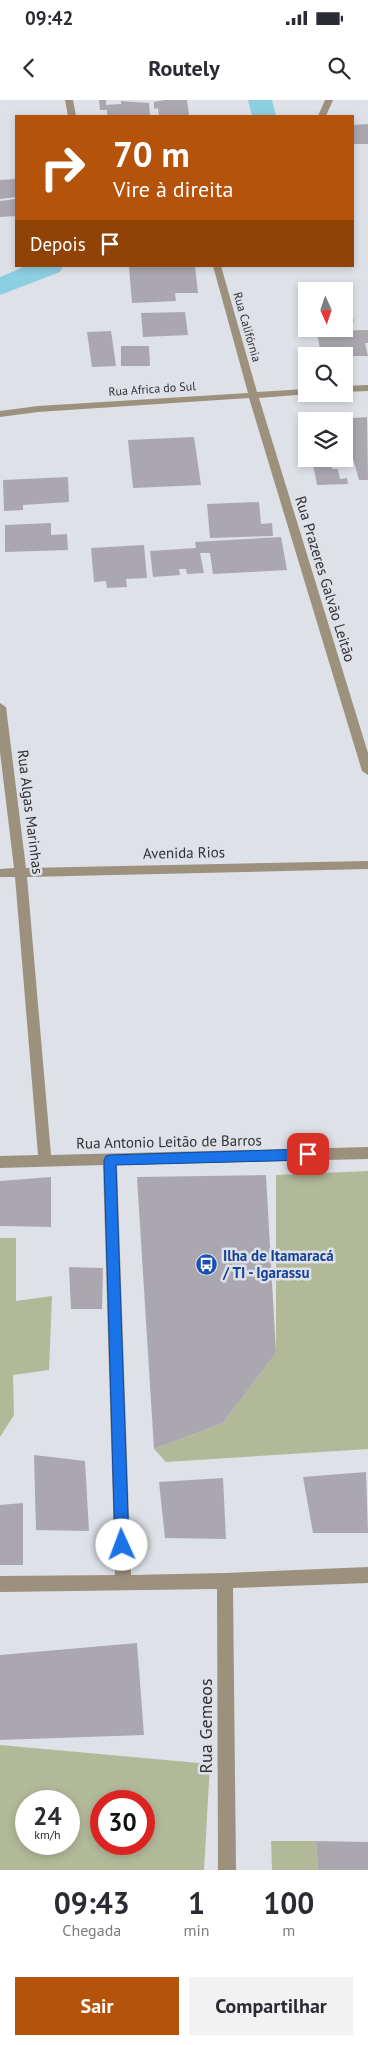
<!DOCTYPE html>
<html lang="pt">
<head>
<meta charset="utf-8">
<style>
	body { margin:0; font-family:"PT Sans",sans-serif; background:#f2f2f3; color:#2b2b33; height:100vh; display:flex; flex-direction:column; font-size:19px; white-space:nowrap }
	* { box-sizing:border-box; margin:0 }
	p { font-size:16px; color:#7c7c81 }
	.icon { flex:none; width:28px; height:28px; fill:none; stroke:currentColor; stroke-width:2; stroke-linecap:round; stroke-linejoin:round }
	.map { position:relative; height:1770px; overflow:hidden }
	.sheet { display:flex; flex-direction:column; background:#fff; flex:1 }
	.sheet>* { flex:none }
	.banner { position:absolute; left:15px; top:15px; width:339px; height:152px; border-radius:0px; box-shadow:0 2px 8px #0003; background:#b45309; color:#fff; overflow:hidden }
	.needle { width:32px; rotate:177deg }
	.buttons { position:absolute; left:298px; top:182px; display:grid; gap:10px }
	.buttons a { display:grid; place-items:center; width:55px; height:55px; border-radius:0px; background:#fff; box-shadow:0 2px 8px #0003; font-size:25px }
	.speed { position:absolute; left:15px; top:1690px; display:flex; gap:10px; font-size:25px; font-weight:700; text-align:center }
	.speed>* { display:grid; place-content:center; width:65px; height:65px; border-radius:50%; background:#fff; box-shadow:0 2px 8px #0003; line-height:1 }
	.speed small { font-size:12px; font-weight:400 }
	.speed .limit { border:8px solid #d22; background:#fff; color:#111 }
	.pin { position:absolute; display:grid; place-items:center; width:42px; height:42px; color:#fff; margin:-21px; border-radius:10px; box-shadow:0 2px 8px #0006 }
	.me { position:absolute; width:55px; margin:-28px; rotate:358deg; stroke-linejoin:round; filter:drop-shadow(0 0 4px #0008) }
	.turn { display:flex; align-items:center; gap:18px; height:105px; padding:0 15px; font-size:22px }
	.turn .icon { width:65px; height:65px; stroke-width:2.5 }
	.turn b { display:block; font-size:35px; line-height:42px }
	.then { display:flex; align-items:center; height:48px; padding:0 15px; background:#0003; gap:10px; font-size:19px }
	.eta { display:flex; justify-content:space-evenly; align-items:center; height:85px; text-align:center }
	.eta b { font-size:30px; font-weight:600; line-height:35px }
	.button { display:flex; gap:10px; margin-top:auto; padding:10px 15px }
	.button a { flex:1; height:58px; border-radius:0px; background:#b45309; color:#fff; font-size:20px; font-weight:600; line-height:58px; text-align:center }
	.button a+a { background:#f2f2f3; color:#2b2b33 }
	.status { display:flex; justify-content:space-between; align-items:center; height:35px; padding:0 25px; background:#fff; direction:ltr }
	.status svg { height:14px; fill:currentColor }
	header { display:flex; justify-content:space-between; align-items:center; height:65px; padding:0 15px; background:#fff; font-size:22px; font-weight:600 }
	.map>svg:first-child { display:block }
	.green { fill:#b2b999; fill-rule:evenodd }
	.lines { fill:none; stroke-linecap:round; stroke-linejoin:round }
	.canal { fill:#8ccfe1; fill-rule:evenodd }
	.building { fill:#aaa8ae }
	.street { fill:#9c917d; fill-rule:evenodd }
	.route { fill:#1a73e8; stroke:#114b97 }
	.labels { text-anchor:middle; stroke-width:5; stroke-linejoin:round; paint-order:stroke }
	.far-street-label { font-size:12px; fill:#303133; stroke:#dee1e7 }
	.street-label { font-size:15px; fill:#303133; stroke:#dee1e7 }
	.transit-label { font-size:15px; font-weight:bold; fill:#164399; stroke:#dee1e7; text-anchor:start }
	.near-street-label { font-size:18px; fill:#303133; stroke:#dee1e7 }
</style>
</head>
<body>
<div class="status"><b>09:42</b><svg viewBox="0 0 49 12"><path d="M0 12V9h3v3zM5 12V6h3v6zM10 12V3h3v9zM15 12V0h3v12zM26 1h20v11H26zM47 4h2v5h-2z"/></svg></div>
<header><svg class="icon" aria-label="back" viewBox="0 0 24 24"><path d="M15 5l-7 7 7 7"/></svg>Routely<svg class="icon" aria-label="search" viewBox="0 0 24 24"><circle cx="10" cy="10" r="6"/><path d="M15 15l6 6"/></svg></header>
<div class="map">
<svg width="368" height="1770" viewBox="0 0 368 1770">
	<rect width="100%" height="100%" fill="#dee1e7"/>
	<path class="green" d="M368,1071v278l-202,13 -12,-13 69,-26 53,-70v-178z
		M0,1138h16v63l36,-5 -3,74 -36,5 1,40 -14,22z
		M0,1645l210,19 -6,106h-204zM26,1701h43v43h-43zM101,1701h43v43h-43z
		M271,1741h45l2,29h-46z"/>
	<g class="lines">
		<path class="canal" d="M248,0h24l4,16h-24z
			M26,166h37l-3,6 -60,23v-18z"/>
	</g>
	<path class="building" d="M99,0h7v5l15,-1v-3l28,2 1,12 -43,1v-6h-7z
		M165,0h22l2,15 -30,1 -1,-8 -4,1v-7z
		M368,24v20h-15l-1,-19z
		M16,79v18l-16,2v-19z
		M15,99l1,17 -16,1v-16z
		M195,166l3,27h-23l1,8 -44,2 -3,-36z
		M344,202h6l4,20 -10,1z
		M185,212l3,23 -45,2 -2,-24z
		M368,230v13h-3l3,13h-47l-3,-19h10l-1,-6z
		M111,231l5,35 -24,1 -5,-35z
		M121,246h28l1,20h-29z
		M367,317l1,63h-9l-17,-61z
		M194,337l7,48 -68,3 -5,-48z
		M312,359h18l2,10h6l2,10 7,-1 1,6 -31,1z
		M68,377l1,25 -46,3v5l-19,1 -1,-31z
		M259,402l2,22 11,-1 1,13 -63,2 -3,-34z
		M51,423v12l16,-1 1,16 -63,2v-27z
		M281,437l6,33 -74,4 -3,-21h-10l4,20 -17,1 -1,-5h-7l1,6 -27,2 -3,-26 46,-3 -1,-6z
		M144,445l3,33 -21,1 1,8 -20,1 -1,-7 -12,1 -3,-34z
		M266,1075l10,178 -53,70 -69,26 -17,-272z
		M51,1077v50l-51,-1v-45z
		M69,1167l34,1 -1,41h-31z
		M34,1355l51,6 4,70 -53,-1z
		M366,1372l2,61h-55l-10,-56z
		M223,1378l3,61 -61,-1 -6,-56z
		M23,1403v62h-23v-60z
		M137,1543l7,92 -144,5v-85z
		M316,1741l52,1v28h-50z"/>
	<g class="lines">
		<path class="street" d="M65,0h8l3,16h-8z
			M325,0h8l-7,16h-8z
			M213,166h8l36,126 49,-3v5h3l-50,4 109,355v22l-6,-4 -113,-373 -211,14 -38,5v-6l38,-5 210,-13z
			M368,285v6l-24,1v-6z
			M0,603l6,4 20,161 342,-7v8l-341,8 24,278 317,-8v12l-251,6 14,410 94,-2 143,-6v16l-135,5 3,282h-18l-1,-281 -217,3v-16l115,-1 -12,-410 -103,3v-12l38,-1 -23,-278h-15v-8l14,-1 -14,-116z"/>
	</g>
	<path class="route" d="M308,1049l5,2 2,3 -2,4 -5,2 -192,5 13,380 -2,5 -5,2 -5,-2 -2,-5 -11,-385 2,-4 4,-1z"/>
	<defs>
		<symbol id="bus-disc" viewBox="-11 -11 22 22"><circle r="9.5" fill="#1a4fb4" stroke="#dee1e7"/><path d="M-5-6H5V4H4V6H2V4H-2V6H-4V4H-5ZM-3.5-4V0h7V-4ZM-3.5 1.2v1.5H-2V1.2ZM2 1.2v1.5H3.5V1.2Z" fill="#fff"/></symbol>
	</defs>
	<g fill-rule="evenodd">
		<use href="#bus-disc" x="194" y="1152" width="25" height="25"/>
	</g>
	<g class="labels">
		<g class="far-street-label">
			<text transform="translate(247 227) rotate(74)" y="4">Rua Califórnia</text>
			<text transform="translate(152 289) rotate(-4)" y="4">Rua Africa do Sul</text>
		</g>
		<g class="street-label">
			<text transform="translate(325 479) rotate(73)" y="5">Rua Prazeres Galvão Leitão</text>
			<text transform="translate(30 712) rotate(83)" y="5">Rua Algas Marinhas</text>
			<text transform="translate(184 753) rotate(-1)" y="5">Avenida Rios</text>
			<text transform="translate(169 1042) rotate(-1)" y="5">Rua Antonio Leitão de Barros</text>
		</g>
		<g class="transit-label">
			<text x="223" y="1161">Ilha de Itamaracá<tspan x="223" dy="17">/ TI - Igarassu</tspan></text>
		</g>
		<g class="near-street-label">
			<text transform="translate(206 1626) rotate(-90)" y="6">Rua Gemeos</text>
		</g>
	</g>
</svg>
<div class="buttons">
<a><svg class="needle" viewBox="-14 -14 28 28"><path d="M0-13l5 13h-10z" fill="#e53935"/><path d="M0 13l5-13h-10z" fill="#7c7c81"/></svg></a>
<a><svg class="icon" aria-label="search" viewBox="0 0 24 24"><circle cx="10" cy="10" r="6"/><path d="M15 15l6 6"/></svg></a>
<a><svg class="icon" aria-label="layers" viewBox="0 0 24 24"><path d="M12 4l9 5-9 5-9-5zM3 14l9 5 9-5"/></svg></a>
</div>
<div class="speed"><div>24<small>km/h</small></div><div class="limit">30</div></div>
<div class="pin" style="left:308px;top:1054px;background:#d93025"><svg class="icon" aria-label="arrive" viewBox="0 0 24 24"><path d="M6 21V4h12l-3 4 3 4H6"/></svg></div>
<svg class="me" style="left:122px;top:1445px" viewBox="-20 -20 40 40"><circle r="19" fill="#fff"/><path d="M0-13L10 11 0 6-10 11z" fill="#1a73e8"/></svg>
<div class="banner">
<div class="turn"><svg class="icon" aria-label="right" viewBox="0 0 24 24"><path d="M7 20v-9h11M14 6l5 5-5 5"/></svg><div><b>70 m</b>Vire à direita</div></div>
<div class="then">Depois<svg class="icon" aria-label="arrive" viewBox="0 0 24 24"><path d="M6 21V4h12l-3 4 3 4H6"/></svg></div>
</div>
</div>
<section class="sheet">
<div class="eta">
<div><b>09:43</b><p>Chegada</p></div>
<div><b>1</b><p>min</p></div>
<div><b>100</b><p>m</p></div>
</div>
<div class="button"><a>Sair</a><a>Compartilhar</a></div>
</section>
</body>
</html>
